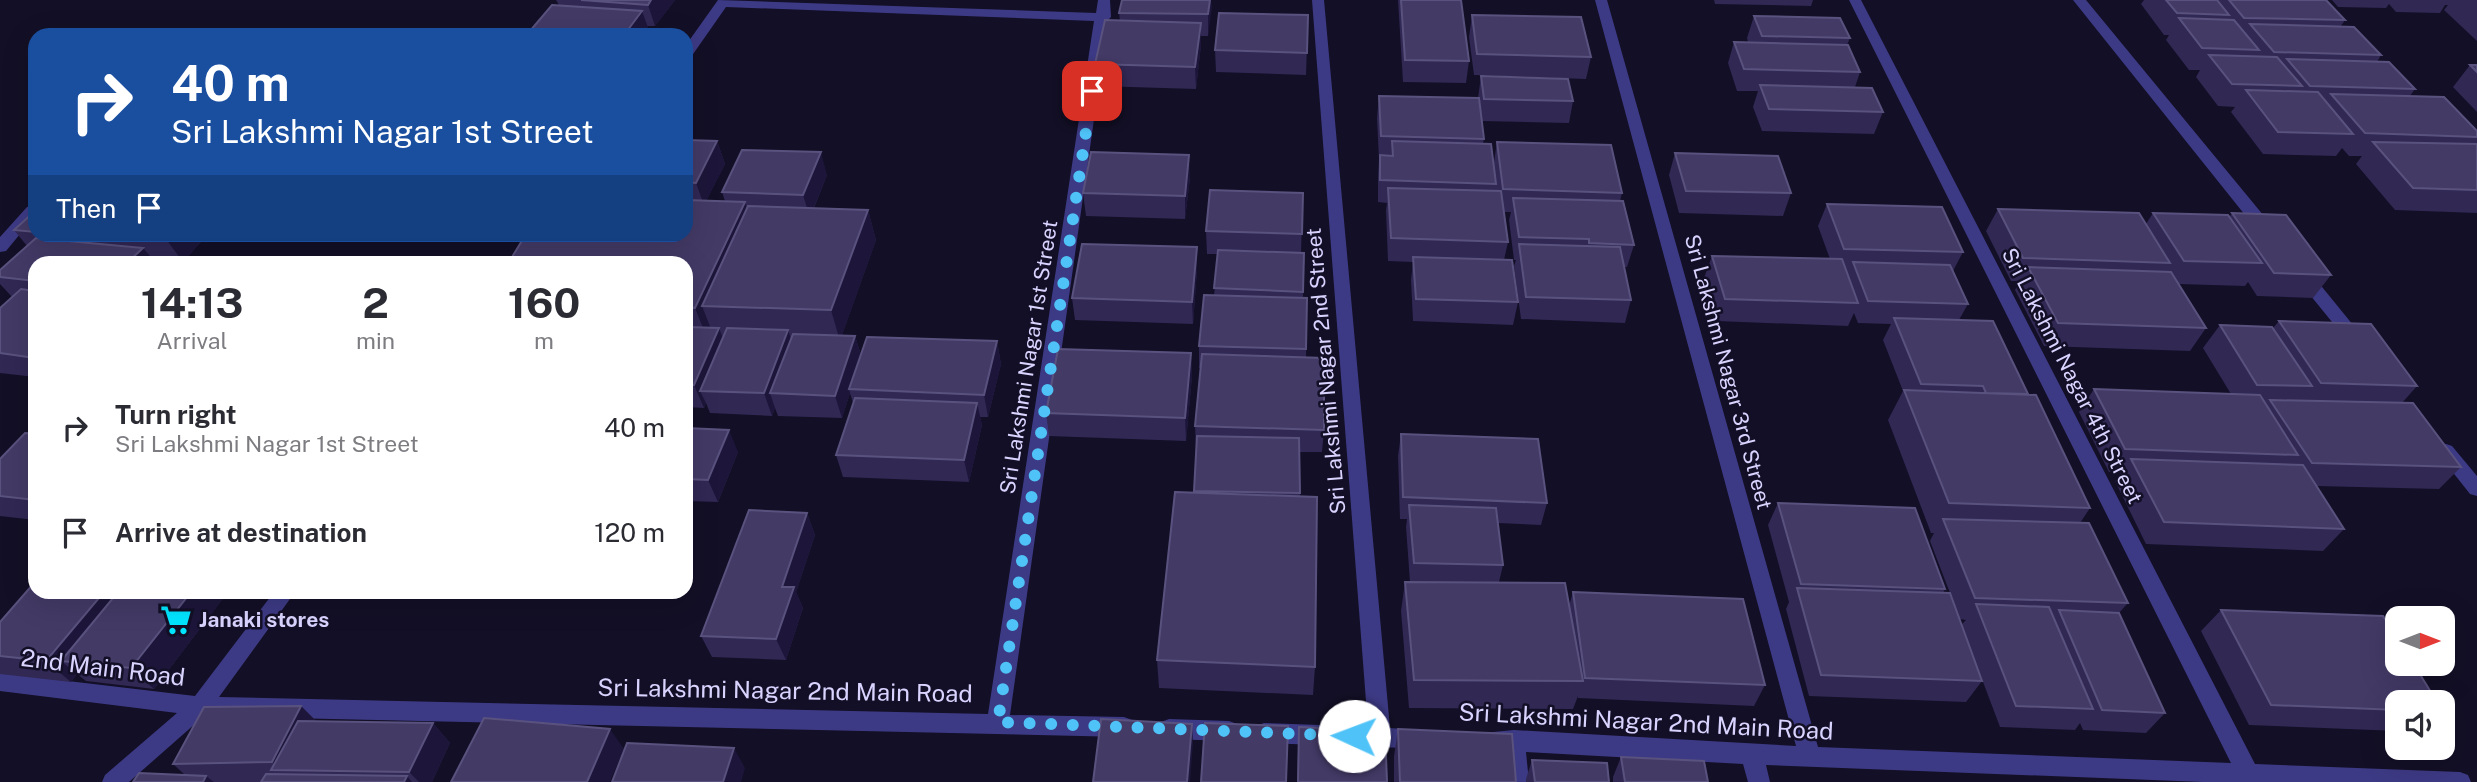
<!DOCTYPE html>
<html lang="en">
<head>
<meta charset="utf-8">
<style>
	body { margin:0; font-family:"Public Sans",sans-serif; background:#f2f2f3; color:#2b2b33; height:100vh; display:flex; flex-direction:column; font-size:26px; white-space:nowrap }
	* { box-sizing:border-box; margin:0 }
	p { font-size:23px; color:#7c7c81 }
	.icon { flex:none; width:38px; height:38px; fill:none; stroke:currentColor; stroke-width:2; stroke-linecap:round; stroke-linejoin:round }
	.map { position:relative; flex:1; overflow:hidden }
	.details { position:absolute; left:28px; top:256px; width:665px; height:343px; display:flex; flex-direction:column; background:#fff; border-radius:21px; box-shadow:0 7px 28px #0002 }
	.details>* { flex:none }
	.hud { position:absolute; left:28px; top:28px; width:665px; height:214px; border-radius:21px; box-shadow:0 7px 28px #0002; background:#1a4fa0; color:#fff; overflow:hidden }
	.needle { width:46px; rotate:90deg }
	.tools { position:absolute; left:2385px; top:606px; display:grid; gap:14px }
	.tools a { display:grid; place-items:center; width:70px; height:70px; border-radius:14px; background:#fff; box-shadow:0 7px 28px #0002; font-size:35px }
	.pin { position:absolute; display:grid; place-items:center; width:60px; height:60px; color:#fff; margin:-30px; border-radius:14px; box-shadow:0 4px 10px #0006 }
	.me { position:absolute; width:77px; margin:-38px; rotate:272deg; stroke-linejoin:round; filter:drop-shadow(0 0 5px #0008) }
	.turn { display:flex; align-items:center; gap:24px; height:147px; padding:0 28px; font-size:32px }
	.turn .icon { width:91px; height:91px; stroke-width:2.5 }
	.turn b { display:block; font-size:49px; line-height:60px }
	.then { display:flex; align-items:center; height:66px; padding:0 28px; background:#0003; gap:14px; font-size:26px }
	.eta { display:flex; justify-content:space-evenly; align-items:center; height:119px; text-align:center }
	.eta b { font-size:42px; font-weight:700; line-height:49px }
	ul { padding:0; list-style:none }
	li { display:flex; align-items:center; gap:21px; height:105px; padding:0 28px }
	li div { flex:1 }
	li b { display:block; font-size:26px }
	li em { font-style:normal }
	.map>svg:first-child { display:block }
	.lines { fill:none; stroke-linecap:round; stroke-linejoin:round }
	.minor { fill:#3d3a85; fill-rule:evenodd }
	.wall { fill:#312854 }
	.shaded-wall { fill:#1d163a }
	.building { fill:#433a66; stroke:#5a527e; stroke-width:2 }
	.route { stroke:#4fc3f7; stroke-width:12; stroke-dasharray:0 21.6 }
	.labels { text-anchor:middle; stroke-width:5; stroke-linejoin:round; paint-order:stroke }
	.street-label { font-size:21px; fill:#d9d4ff; stroke:#130f26 }
	.poi-label { font-size:21px; font-weight:bold; fill:#d9d4ff; stroke:#130f26; text-anchor:start }
	.near-street-label { font-size:24px; fill:#d9d4ff; stroke:#130f26 }
</style>
</head>
<body>
<div class="map">
<svg width="2477" height="782" viewBox="0 0 2477 782">
	<rect width="100%" height="100%" fill="#130f26"/>
	<g class="lines">
		<path class="minor" d="M718,0l378,13 2,-13h12l1,17 -3,3 -98,695 114,2 8,3 3,7 -3,7 -8,3 -920,-21 -75,66h-27l3,-7 72,-62 -177,-22v-18l195,23 79,-104h21l-76,105 769,17 106,-693 -368,-14 -35,50 -5,1v-13z
			M1312,0h12l66,728 36,3 3,7 -3,7 -8,3 -56,-1 -8,-3 -3,-7 3,-7 14,-3z
			M1595,0h12l211,747 413,16 -382,-763h12l394,764 205,8 8,3 3,7h-268l-437,-17 4,17h-22l-5,-18 -217,-12 3,30h-22l-3,-31 -21,-4 -3,-7 3,-7 31,-3 282,16z
			M2073,0h13l187,227 2,4 -2,4h-12z
			M35,206v10l-29,35 -6,1v-15l27,-30z
			M2303,270l6,1 53,65 2,4 -2,4h-12l-53,-65 -2,-4 2,-4z
			M2446,444l6,2 25,30v20l-7,-2 -30,-38 -3,-5 3,-5z
			M1169,719l60,2 8,3 3,7 -3,7 -8,3 -60,-2 -8,-3 -3,-7 3,-7z
			M1264,723l56,2 8,3 3,7 -3,7 -8,3 -56,-2 -8,-3 -3,-7 3,-7z"/>
	</g>
	<path class="wall" d="M556,0h119l-20,26h-8l3,7 -2,2h-117l-1,-4 29,-26z
		M1122,0h89l-3,36h-7v9l-5,44 -99,-3 -2,-22 25,-43 -1,-8z
		M1398,0h63l8,61 -3,22 -63,-1z
		M1714,0h99l-2,6 -96,-2z
		M2144,0h182l19,20 -4,6 40,29 -4,7 38,27 -5,7 67,35v82l-82,-3 -39,-46 6,-8h-13l-7,-8 -6,8 -73,-2 -32,-42 4,-5 -17,-1 -22,-29 4,-7h-11l-23,-30 3,-5h-5l-23,-31z
		M2332,0h145v41l-33,-31 4,-5h-3l-5,8 -44,-1 -7,-8 -3,4 -48,-1z
		M1308,15l-2,60 -90,-3 -1,-22z
		M1472,15l119,42 -5,22 -112,-4 -5,-38z
		M1754,16l96,22 -3,7 13,27 -5,15 28,25 -9,22 -112,-3 -9,-24 5,-16h-21l-9,-28 6,-21h14l-1,-4z
		M2470,65h7v47l-24,-25z
		M1481,76l92,25 -4,22 -87,-2 2,18 -1,4 11,19 3,-20 125,51 -2,8 14,44 -7,22h-3l7,33 -6,23 -104,-4 -7,-53 2,-6h-2l-5,-40 2,-8h-7l4,30 -4,18 14,42 -5,23 -100,-4 -2,-41 2,-18 -25,-1 -2,-51 1,-7 -9,-1v-24l1,-19 -2,-41 2,-22 99,2z
		M686,140l31,1 8,23 -19,37h19l-3,-9 105,-17 -13,33 54,2 8,30 -34,95 13,1 6,19 136,-14 4,23 -13,53h-8l2,8 -13,57 -126,-5 -7,-22 17,-52 -3,-10 -8,25 -64,-2 -3,-8 -3,8 -62,-3 -4,-10 -2,5 -18,-1z
		M1675,153l116,40 -8,23 -104,-3 -10,-38z
		M1190,178l-5,41 -99,-3 -3,-23z
		M1303,193l-2,59 3,1 -1,45h4l-1,60 18,72 -2,22h-23l1,44 15,171 -2,28 -154,-7 -2,-28 37,-168 2,-44 -1,-22 5,-58h-1v-22l15,-50 4,-42h-11l-1,-23z
		M1827,204l136,48 -10,19 15,33 -9,16 69,74 62,114 -10,15 48,80 -9,10 46,100 -19,20 -63,-3 -3,-7 -5,7 -75,-3 -32,-85 14,39 -16,21 -157,-6 -23,-87 3,-7 -21,-77 10,-22 167,86 -2,4 18,32 5,-5 -6,-1 -30,-78 4,-8h-3l-43,-113 15,-29 -20,-51 8,-16 -33,-1 -4,-10 -6,13 -132,-5 -12,-43 8,-22 118,3 -12,-33z
		M1998,209l148,15 7,-11 76,5 3,-5 99,62 -18,23 -56,-2 -9,-14 -3,4 -66,-2 27,44 -16,23 -146,-5 -29,-56 5,-9h-9l-25,-50z
		M35,211v23h173l-25,28 -30,-2 -118,2v115l-35,-4v-65l12,-11 -12,-13v-14l27,-24 -13,-16z
		M1197,247v23l-4,54 -118,-4 -3,-22z
		M2279,321l138,65 -15,17 59,64 -22,22 -122,-3 27,43 -21,22 -177,-7 -31,-63 6,-9h-12l-30,-60 15,-23 137,5 -28,-46 17,-23 53,3z
		M1191,353l1,23 -6,65 -137,-5 -3,-23z
		M686,428l52,24 -20,50 -32,-1z
		M35,434v86l-35,-4v-57z
		M1401,434l146,69 -6,22 -43,-2 5,42 -4,17 70,24 4,-14 192,93 -11,21 -176,-8v-2l-5,13 -164,-1 -8,-97 4,-29h5l-4,-55 1,-8h-7l-2,-63z
		M807,513l8,22 -19,57 7,16 -17,52 -74,-3 -11,-21z
		M35,592h193l-74,97 -68,-8 -9,-7 -6,8 -71,-8v-52z
		M2221,610l177,92v29l-149,-6 -48,-94z
		M301,706l15,15 117,2 17,20 -18,39h-299l52,-7 -12,-11z
		M1299,727l88,55h-90z
		M1398,729l118,53h-122v-26z
		M1621,757l87,25h-95v-5z
		M1532,760l77,22h-83v-3z"/>
	<path class="shaded-wall" d="M651,0h24l-20,26 -7,-21z
		M1210,0h1l1,7 -4,29v-22z
		M642,11l8,22 -2,2h-24z
		M1201,23v22l-5,44 -1,-22z
		M717,141l8,23 -21,41 -8,-22z
		M821,152l6,23 -17,42 -7,-22z
		M1189,155l1,23 -5,41v-23z
		M745,202l10,30 -53,74 9,23 -4,9 -12,-30z
		M868,210l8,30 -36,101 -9,-31z
		M170,234h38l-25,28 -17,-23z
		M1197,247v23l-4,54 -1,-22z
		M143,248l12,14h-27z
		M719,328l9,23 -28,40 6,12 -2,5 -10,-23z
		M788,330l8,23 -26,40 5,15 -3,8 -8,-23z
		M855,336l7,22 -13,31 1,4 -8,25 -7,-22z
		M997,341l4,23 -13,53 -4,-22z
		M1191,353l1,23 -6,65 -1,-23z
		M977,403l5,22 -13,57 -5,-22z
		M729,430l9,22 -20,50 -10,-22z
		M807,513l8,22 -19,57 7,16 -17,52 -10,-21 6,-52z
		M104,592h40l-83,69 16,13 -6,8 -25,-21z
		M191,592h37l-74,97 -23,-21z
		M301,706l20,20 -41,44 -8,-8z
		M433,723l17,20 -18,39h-13l-10,-10z
		M1192,724l1,20 -3,38h-3z
		M610,729l14,20 -14,33h-23z
		M734,748l11,20 -4,14h-18z
		M206,776l8,6h-11z
		M407,776l5,6h-8z"/>
	<path class="building" d="M581,0h70l-3,5z
		M1122,0h88l-2,14 -89,-1z
		M1401,0h60l8,61 -64,-1z
		M2166,0h51l12,15 -52,-2z
		M2229,0h97l19,20 -101,-2z
		M552,5l90,6 -18,24h-37l-57,-4z
		M1219,13l89,2 -1,38 -92,-3z
		M1472,15l109,2 10,40 -114,-3z
		M1754,16l86,2 10,20 -88,-2z
		M2179,18l55,2 25,30 -57,-2z
		M1105,20l96,3 -6,44 -100,-3z
		M2250,24l104,3 27,28 -107,-3z
		M1734,42l114,3 12,27 -116,-3z
		M2209,55l68,2 25,29 -70,-2z
		M2287,59l102,3 26,27 -105,-3z
		M2470,65h7v7z
		M1481,76l87,3 5,22 -89,-2z
		M1760,85l112,3 11,24 -114,-3z
		M2246,90l72,2 35,42 -75,-2z
		M2331,94l113,3 33,34v6l-112,-4z
		M1379,96l100,2 5,41 -103,-3z
		M686,140l31,1 -21,42 -10,-1z
		M1392,141l99,3 5,40 -116,-4v-25l13,1z
		M1497,142l114,3 11,48 -119,-4z
		M2373,142l104,2v46l-64,-2z
		M742,150l79,2 -18,43 -81,-3z
		M1091,152l98,3 -4,41 -102,-3z
		M1675,153l103,3 13,37 -105,-2z
		M1388,188l113,3 7,51 -117,-4z
		M1210,190l93,3 -1,41 -96,-3z
		M1513,198l110,3 11,44 -45,-2v-4l-70,-2z
		M686,200l59,2 -50,106 -9,-1v-45h-177l17,-28h160z
		M1827,204l115,3 21,45 -119,-3z
		M748,206l120,4 -37,100 -129,-4z
		M1998,209l141,4 31,50 -147,-5z
		M35,211v21l-21,-2z
		M2153,213l75,2 34,48 -78,-2z
		M2232,213l54,2 45,60 -57,-2z
		M84,234h86l-4,5z
		M36,238l107,10 -15,14h-93v19l-35,-4v-7z
		M1082,244l115,3 -5,55 -120,-4z
		M1519,244l101,3 11,53 -105,-3z
		M1218,250l86,3 -1,39 -89,-4z
		M1712,256l130,3 16,44 -133,-4z
		M1413,257l99,3 6,42 -102,-3z
		M1853,262l97,3 18,39 -100,-3z
		M2028,267l143,5 35,56 -148,-5z
		M21,289l14,2v67l-35,-5v-45z
		M1204,295l103,3 -1,51 -107,-3z
		M1894,318l99,3 35,73 -42,-1 -3,-7 -62,-2z
		M2279,321l92,3 46,62 -96,-3z
		M2220,325l52,2 40,59 -55,-1z
		M686,327l33,1 -25,57h-8z
		M727,328l61,2 -24,63 -64,-2z
		M793,334l62,2 -20,60 -65,-3z
		M867,337l130,4 -13,54 -135,-6z
		M1058,349l133,4 -6,65 -139,-5z
		M1202,354l122,4v72l-129,-4z
		M2094,389l166,6 38,60 -173,-6z
		M1904,390l132,5 54,113 -141,-5z
		M855,398l122,5 -13,57 -128,-5z
		M2270,400l143,3 48,64 -149,-4z
		M686,428l43,2 -21,50 -22,-1z
		M25,433l10,1v66l-35,-4v-37z
		M1401,434l137,5 9,64 -144,-6z
		M1197,436l102,2 1,55 -106,-2z
		M2131,459l172,6 41,64 -180,-7z
		M1175,492l142,5 -2,170 -158,-7z
		M1778,503l137,5 30,81 -144,-5z
		M1409,505l87,3 7,57 -89,-2z
		M749,510l58,3 -25,74h12l-18,52 -75,-3z
		M1943,519l146,4 39,80 -153,-5z
		M35,582v10h69l-58,69 -46,-5v-34z
		M1405,582l160,1 18,98 -169,-1z
		M1797,588l153,5 32,88 -161,-6z
		M118,592h73l-60,76 -70,-7z
		M1573,592l170,7 22,86 -180,-7z
		M1976,604l73,3 44,102 -77,-3z
		M2059,610l60,3 46,100 -63,-3z
		M2221,610l162,6 15,23v24h15l24,39h-39v8l-127,-5z
		M301,706l-29,56 -99,2 31,-57z
		M484,718l126,11 -23,53h-136z
		M1101,719l91,5 -5,58h-94z
		M298,721l135,2 -24,49 -138,-2z
		M1205,723l83,3 -2,56h-85z
		M1299,727l86,4 2,51h-89z
		M1398,729l114,5 4,48h-116z
		M627,743l107,5 -11,34h-111z
		M1621,757l83,4 4,21h-83z
		M1532,760l75,3 2,19h-74z
		M139,773l67,3 -3,6h-70z
		M266,774l141,2 -3,6h-143z"/>
	<g class="lines">
		<path class="route" d="M1092,91l-94,631 356,14"/>
	</g>
	<defs>
		<symbol id="supermarket-bare" viewBox="-9 -9 18 18"><path d="M-6-5.5h2.5l.6 2H6L4.5 2H-2.5L-4.4-4H-6ZM-1.5 3.2a1.3 1.3 0 1 0 .1 0ZM3 3.2a1.3 1.3 0 1 0 .1 0Z" fill="#00e5ff" stroke="#130f26" stroke-width="2.5" paint-order="stroke"/></symbol>
	</defs>
	<g fill-rule="evenodd">
		<use href="#supermarket-bare" x="154" y="598" width="44" height="44"/>
	</g>
	<g class="labels">
		<g class="street-label">
			<text transform="translate(1029 357) rotate(-81)" y="7">Sri Lakshmi Nagar 1st Street</text>
			<text transform="translate(1326 371) rotate(-95)" y="7">Sri Lakshmi Nagar 2nd Street</text>
			<text transform="translate(1728 372) rotate(75)" y="7">Sri Lakshmi Nagar 3rd Street</text>
			<text transform="translate(2072 376) rotate(63)" y="7">Sri Lakshmi Nagar 4th Street</text>
		</g>
		<g class="poi-label">
			<text x="199" y="627">Janaki stores</text>
		</g>
		<g class="near-street-label">
			<text transform="translate(103 668) rotate(7)" y="8">2nd Main Road</text>
			<text transform="translate(785 691) rotate(1)" y="8">Sri Lakshmi Nagar 2nd Main Road</text>
			<text transform="translate(1646 722) rotate(3)" y="8">Sri Lakshmi Nagar 2nd Main Road</text>
		</g>
	</g>
</svg>
<div class="tools">
<a><svg class="needle" viewBox="-14 -14 28 28"><path d="M0-13l5 13h-10z" fill="#e53935"/><path d="M0 13l5-13h-10z" fill="#7c7c81"/></svg></a>
<a><svg class="icon" aria-label="sound" viewBox="0 0 24 24"><path d="M4 9h4l5-4v14l-5-4H4zM17 9q2 3 0 6"/></svg></a>
</div>
<div class="pin" style="left:1092px;top:91px;background:#d93025"><svg class="icon" aria-label="arrive" viewBox="0 0 24 24"><path d="M6 21V4h12l-3 4 3 4H6"/></svg></div>
<svg class="me" style="left:1354px;top:736px" viewBox="-20 -20 40 40"><circle r="19" fill="#fff"/><path d="M0-13L10 11 0 6-10 11z" fill="#4fc3f7"/></svg>
<div class="hud">
<div class="turn"><svg class="icon" aria-label="right" viewBox="0 0 24 24"><path d="M7 20v-9h11M14 6l5 5-5 5"/></svg><div><b>40 m</b>Sri Lakshmi Nagar 1st Street</div></div>
<div class="then">Then<svg class="icon" aria-label="arrive" viewBox="0 0 24 24"><path d="M6 21V4h12l-3 4 3 4H6"/></svg></div>
</div>
<section class="details">
<div class="eta">
<div><b>14:13</b><p>Arrival</p></div>
<div><b>2</b><p>min</p></div>
<div><b>160</b><p>m</p></div>
</div>
<ul>
<li><svg class="icon" aria-label="right" viewBox="0 0 24 24"><path d="M7 20v-9h11M14 6l5 5-5 5"/></svg><div><b>Turn right</b><p>Sri Lakshmi Nagar 1st Street</p></div><em>40 m</em></li>
<li><svg class="icon" aria-label="arrive" viewBox="0 0 24 24"><path d="M6 21V4h12l-3 4 3 4H6"/></svg><div><b>Arrive at destination</b></div><em>120 m</em></li>
</ul>
</section>
</div>
</body>
</html>
